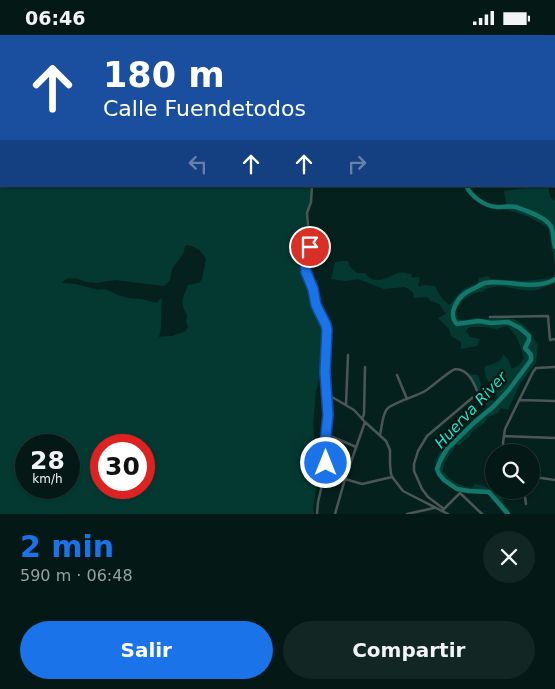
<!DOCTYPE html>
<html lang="es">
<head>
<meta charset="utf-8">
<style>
	body { margin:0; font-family:"DejaVu Sans",sans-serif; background:#122623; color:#f1f3f6; height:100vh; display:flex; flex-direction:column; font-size:19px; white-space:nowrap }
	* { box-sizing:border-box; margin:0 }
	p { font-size:16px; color:#97a0a1 }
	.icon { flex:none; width:28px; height:28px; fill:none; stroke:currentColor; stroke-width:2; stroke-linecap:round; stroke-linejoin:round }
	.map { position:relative; height:479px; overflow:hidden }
	.sheet { display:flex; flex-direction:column; background:#041916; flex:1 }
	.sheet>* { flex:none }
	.top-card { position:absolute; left:0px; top:0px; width:555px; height:152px; box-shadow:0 1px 4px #0004,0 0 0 1px #253835; background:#1a4fa0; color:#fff; overflow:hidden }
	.controls { position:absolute; left:485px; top:409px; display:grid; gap:10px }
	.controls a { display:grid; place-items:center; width:55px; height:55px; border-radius:50%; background:#041916; box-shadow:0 1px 4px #0004,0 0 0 1px #253835; font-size:25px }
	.speed { position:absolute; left:15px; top:399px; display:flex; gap:10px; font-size:25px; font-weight:700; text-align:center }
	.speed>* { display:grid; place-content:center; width:65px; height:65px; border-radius:50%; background:#041916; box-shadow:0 1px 4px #0004,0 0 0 1px #253835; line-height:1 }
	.speed small { font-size:12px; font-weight:400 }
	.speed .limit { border:8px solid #d22; background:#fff; color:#111 }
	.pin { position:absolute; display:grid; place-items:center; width:42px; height:42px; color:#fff; margin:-21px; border:2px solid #fff; border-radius:50%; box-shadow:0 1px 5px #0007 }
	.me { position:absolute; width:55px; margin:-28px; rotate:0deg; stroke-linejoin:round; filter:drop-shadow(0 0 4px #0008) }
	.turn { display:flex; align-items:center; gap:18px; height:105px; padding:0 20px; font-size:22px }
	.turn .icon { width:65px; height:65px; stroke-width:2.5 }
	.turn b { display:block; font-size:35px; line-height:42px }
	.lanes { display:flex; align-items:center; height:48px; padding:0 20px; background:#0003; justify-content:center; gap:25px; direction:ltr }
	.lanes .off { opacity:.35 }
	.round { display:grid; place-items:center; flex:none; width:52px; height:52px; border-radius:26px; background:#122623 }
	.headline { display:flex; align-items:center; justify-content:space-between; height:85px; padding:0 20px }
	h1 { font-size:30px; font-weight:600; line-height:38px; color:#1a73e8 }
	.cta { display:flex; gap:10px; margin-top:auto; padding:10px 20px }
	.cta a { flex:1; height:58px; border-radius:30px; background:#1a73e8; color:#fff; font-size:20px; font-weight:600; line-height:58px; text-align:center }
	.cta a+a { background:#122623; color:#f1f3f6 }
	.status { display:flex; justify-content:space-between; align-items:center; height:35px; padding:0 25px; background:#041916; direction:ltr }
	.status svg { height:14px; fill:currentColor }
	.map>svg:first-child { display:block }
	.green { fill:#043932; fill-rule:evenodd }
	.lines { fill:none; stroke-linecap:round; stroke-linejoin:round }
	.river { stroke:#12786c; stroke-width:4.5 }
	.minor { stroke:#4b5755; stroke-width:2.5 }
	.route-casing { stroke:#114b97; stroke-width:12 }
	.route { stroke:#1a73e8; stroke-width:9 }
	.labels { text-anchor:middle; stroke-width:5; stroke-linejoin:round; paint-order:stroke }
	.water-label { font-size:15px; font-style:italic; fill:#27e0c9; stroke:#001814 }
</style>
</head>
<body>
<div class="status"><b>06:46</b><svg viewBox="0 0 49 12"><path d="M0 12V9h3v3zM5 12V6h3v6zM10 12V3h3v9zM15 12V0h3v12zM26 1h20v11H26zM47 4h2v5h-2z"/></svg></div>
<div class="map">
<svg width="555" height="479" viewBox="0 0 555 479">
	<rect width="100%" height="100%" fill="#05211d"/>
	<path class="green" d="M0,0h195v1h-194v150h311l-1,16 -4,11 3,35 -5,13 1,11 7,17 3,16 11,25v21l-11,40 -3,34 6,44 -6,40 1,5h-314zM187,210c9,2 14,5 19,14l-4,20 -3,4 -11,2c-5,14 -9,16 -1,30l-1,7 2,5 -2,4 -14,5 -13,1c4,-13 1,-26 3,-39l-2,1 -3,4 -16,-4 -13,-1 -10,-3 -13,-6 -7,1 -22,-6 -15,-1 5,-4 9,-1 12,4 10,1 18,-3 49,6 6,-6 2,-11 11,-15 2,-7zM26,410h43v42h-43zM101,410h43v42h-43z
		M538,151h10l2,11 5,4v64l-7,-37c-14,-10 -29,-16 -46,-19l4,-6 -2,-12z
		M343,226h5l2,6 7,6h8c10,14 22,4 33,0 4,-1 8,0 13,1l1,4 6,-1 2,2 -2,5 1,3 4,-2 12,1c4,8 7,14 15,19 8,-12 13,-18 27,-21l2,-6 9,-2 3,3 32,2 30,-3 2,-5v9c-6,2 -12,7 -18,8 -18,4 -39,-11 -55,2 -10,-1 -23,9 -26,19 0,1 1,7 1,8l8,1 10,-2 17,1 8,-1 14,1 13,9 11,17 -2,17 -16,22 -12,26 -7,-2 -3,5 -10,4 -4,6 -12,9 -3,5 -10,8h-3l-12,18 -1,8c8,11 16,14 28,17l4,-4 10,2 13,10 4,1 1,6 7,8 -7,2 -9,-12 -8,-9c-21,2 -28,3 -44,-11 -6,-6 -8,-13 -6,-21 5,-16 39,-41 52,-53l-10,-14 -10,-19 10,1 4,13 8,12 4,1 4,-4c-6,-9 -15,-20 -13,-31l5,-1 10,-4 3,-6 5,4 4,10 7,-4 5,-7c-2,-5 -2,-10 -5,-15 -2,-7 -7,-12 -12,-17l-11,3 -10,-2h-17l-3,4 4,6 10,2 -3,7 -16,3v-7l-10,-6 -2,-7 -11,-11 8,-4 -7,-10 -8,-3 -4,-4 -13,1 -1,-6 -8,-5 -21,2 -26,-10 -12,2 -15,-2 4,-17z"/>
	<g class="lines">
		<path class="river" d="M470,0l1,1
			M466,151c6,11 18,20 31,21 7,0 13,-1 19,0 6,2 13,5 18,7 6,3 12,5 16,11 4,4 3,16 5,22
			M508,479l-19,-22 -20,-1 -12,-2 -13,-9 -5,-6 -2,-5 4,-10 6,-10 29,-28 17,-14 15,-16 23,-31v-5l-6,-7 4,-8v-4l-9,-8 -12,-6 -17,1 -12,-2 -22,3c-5,-5 -5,-12 -2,-18 4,-10 11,-14 20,-18 3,-2 7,-4 10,-5 8,-2 16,0 24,0 14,2 34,4 46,-4"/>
		<path class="minor" d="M300,0v1
			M551,0v1
			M554,13l1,4
			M312,151l-1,16 -4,11 3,35 -5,13 1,6 2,11 5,11 3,16 10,20 2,10 -3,37 3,43 -2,19v29l-2,14 -6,25 -1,12
			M490,282l58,-1 2,24 5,-1
			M397,340l10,24
			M326,360l6,2 22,13 11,12 21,19 4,9v14l1,10 2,4 10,13 45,23
			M520,365l35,1
			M346,370l2,-50
			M362,384l2,-5 1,-47
			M326,399l30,13
			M380,400c2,-8 2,-20 7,-26 5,-6 30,-13 38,-18 7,-4 26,-22 31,-22 13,1 18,14 22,24l-51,43 -9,15 -4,13v7l8,18 6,8 16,12
			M504,401l51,2
			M504,418l-1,-10 2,-14 28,-57 3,-4 19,-1
			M531,442l10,1 14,2
			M345,444l17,5 30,-7
			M524,455l2,14
			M443,475l17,-17 22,21
			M335,479l10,-35 20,-57
			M407,479l27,-6"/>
	</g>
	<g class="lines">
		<defs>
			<path id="route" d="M310,212l-5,14 1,11 7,17 3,16 10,20 1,5 -2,42 3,43 -2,19v29"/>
		</defs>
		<use href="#route" class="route-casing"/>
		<use href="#route" class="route"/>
	</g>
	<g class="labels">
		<g class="water-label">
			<text transform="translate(471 375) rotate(-47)" y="5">Huerva River</text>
		</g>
	</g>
</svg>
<div class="controls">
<a><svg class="icon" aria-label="search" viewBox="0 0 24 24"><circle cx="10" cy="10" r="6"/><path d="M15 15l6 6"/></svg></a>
</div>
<div class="speed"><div>28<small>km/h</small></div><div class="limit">30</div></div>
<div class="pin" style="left:310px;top:212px;background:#d93025"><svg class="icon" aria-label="arrive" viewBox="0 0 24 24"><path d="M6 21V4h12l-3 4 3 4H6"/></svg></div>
<svg class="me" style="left:326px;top:428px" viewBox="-20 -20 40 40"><circle r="17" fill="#1a73e8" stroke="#fff" stroke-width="3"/><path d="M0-11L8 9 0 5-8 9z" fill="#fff"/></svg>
<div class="top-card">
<div class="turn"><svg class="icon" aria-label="ahead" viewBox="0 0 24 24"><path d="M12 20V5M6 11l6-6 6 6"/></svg><div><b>180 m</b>Calle Fuendetodos</div></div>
<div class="lanes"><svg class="icon off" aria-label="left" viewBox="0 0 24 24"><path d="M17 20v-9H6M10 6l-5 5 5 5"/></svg><svg class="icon" aria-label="ahead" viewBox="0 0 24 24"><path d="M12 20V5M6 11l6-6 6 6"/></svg><svg class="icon" aria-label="ahead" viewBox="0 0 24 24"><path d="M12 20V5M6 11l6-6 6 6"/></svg><svg class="icon off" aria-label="right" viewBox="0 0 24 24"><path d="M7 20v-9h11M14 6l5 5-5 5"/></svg></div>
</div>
</div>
<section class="sheet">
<div class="headline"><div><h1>2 min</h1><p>590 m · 06:48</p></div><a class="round"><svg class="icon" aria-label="close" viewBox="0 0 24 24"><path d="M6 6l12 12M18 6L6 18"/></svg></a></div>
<div class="cta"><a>Salir</a><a>Compartir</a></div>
</section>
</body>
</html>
